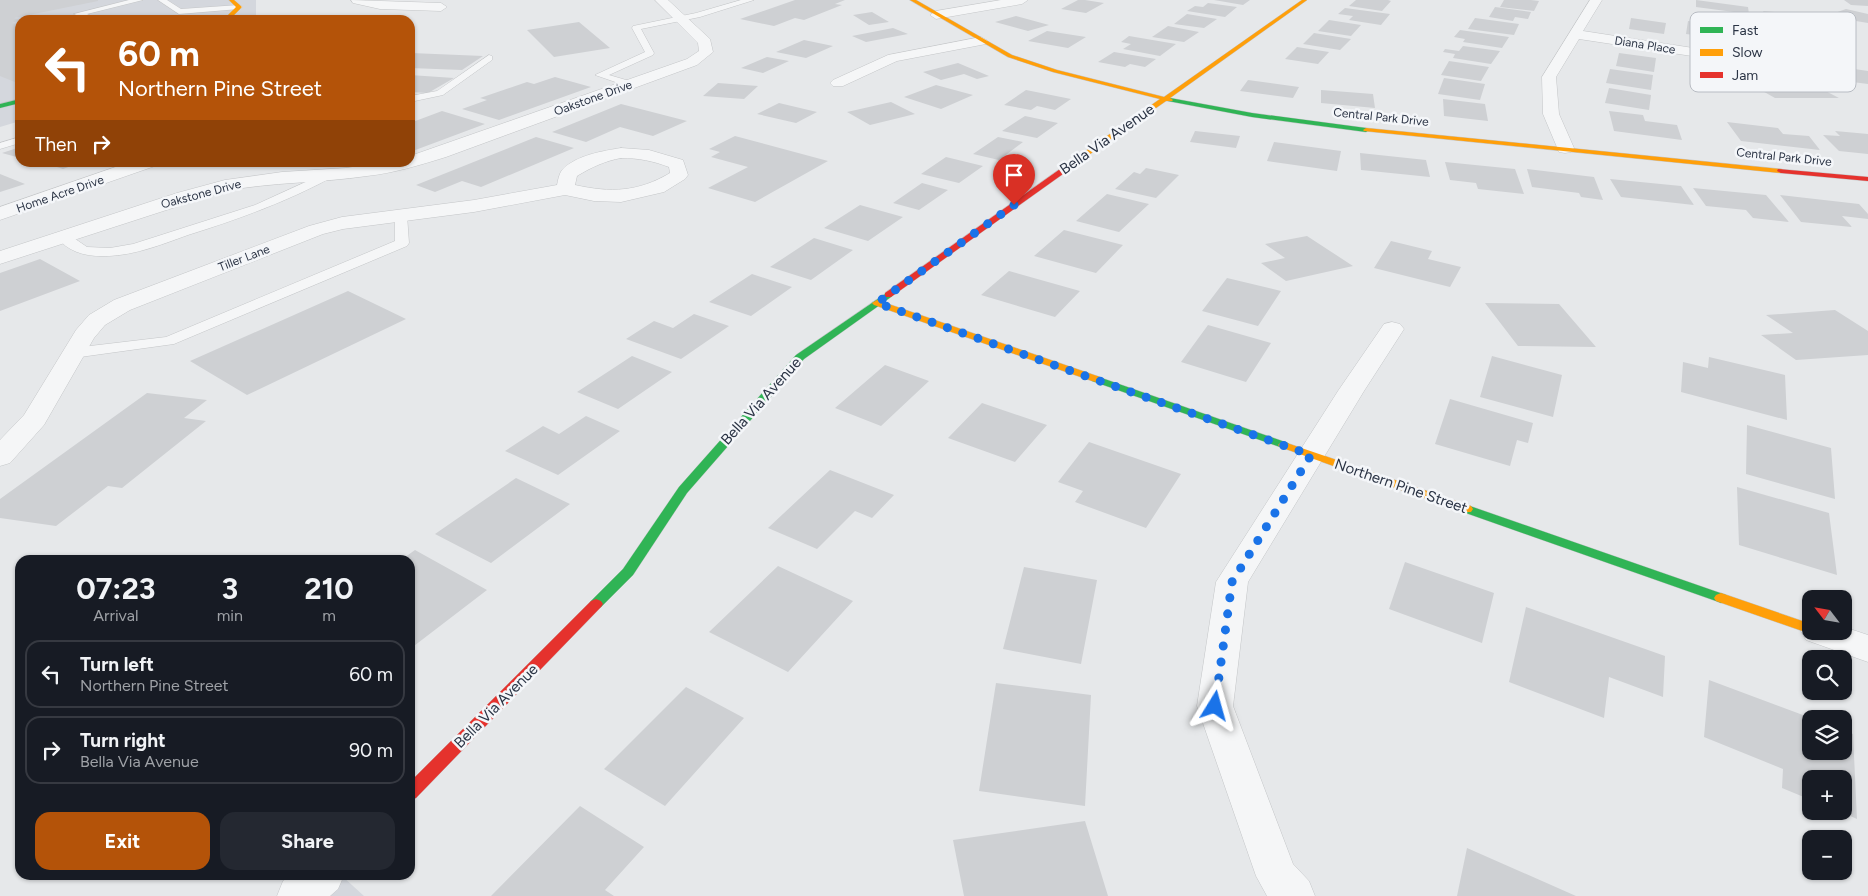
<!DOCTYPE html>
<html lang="en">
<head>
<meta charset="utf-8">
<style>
	body { margin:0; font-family:Figtree,sans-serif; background:#242831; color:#f1f3f6; height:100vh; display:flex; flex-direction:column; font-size:19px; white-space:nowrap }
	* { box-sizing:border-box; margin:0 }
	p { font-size:16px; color:#9ea1a6 }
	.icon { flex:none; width:28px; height:28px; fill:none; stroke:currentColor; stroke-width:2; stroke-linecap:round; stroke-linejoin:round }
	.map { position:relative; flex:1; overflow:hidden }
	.details { position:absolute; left:15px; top:555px; width:400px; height:325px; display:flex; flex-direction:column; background:#171b24; border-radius:15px; box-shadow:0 1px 4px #0004 }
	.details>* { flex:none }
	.banner { position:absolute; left:15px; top:15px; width:400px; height:152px; border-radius:15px; box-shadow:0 1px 4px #0004; background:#b45309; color:#fff; overflow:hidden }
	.needle { width:32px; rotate:301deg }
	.fabs { position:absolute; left:1802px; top:590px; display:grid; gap:10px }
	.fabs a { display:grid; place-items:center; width:50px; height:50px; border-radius:10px; background:#171b24; box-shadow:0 1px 4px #0004; font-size:25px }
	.pin { position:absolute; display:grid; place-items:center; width:42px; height:42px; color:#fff; margin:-51px -21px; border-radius:50% 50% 50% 0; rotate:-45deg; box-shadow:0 0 5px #0007 }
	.pin .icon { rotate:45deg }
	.me { position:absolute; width:55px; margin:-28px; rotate:8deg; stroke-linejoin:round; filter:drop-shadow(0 0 4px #0008) }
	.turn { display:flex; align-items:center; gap:18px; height:105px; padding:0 20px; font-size:22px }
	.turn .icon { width:65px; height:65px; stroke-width:2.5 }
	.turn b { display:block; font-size:35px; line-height:42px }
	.then { display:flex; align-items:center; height:48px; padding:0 20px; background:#0003; gap:10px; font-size:19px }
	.eta { display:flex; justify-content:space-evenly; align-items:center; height:85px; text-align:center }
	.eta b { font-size:30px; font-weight:700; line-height:35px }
	.button { display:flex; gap:10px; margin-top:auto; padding:10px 20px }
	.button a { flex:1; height:58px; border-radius:15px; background:#b45309; color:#fff; font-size:20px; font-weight:700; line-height:58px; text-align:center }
	.button a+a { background:#242831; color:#f1f3f6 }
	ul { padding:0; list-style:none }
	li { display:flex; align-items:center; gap:15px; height:68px; margin:0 10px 8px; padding:0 10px; border:2px solid #363941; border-radius:15px }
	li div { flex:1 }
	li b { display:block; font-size:19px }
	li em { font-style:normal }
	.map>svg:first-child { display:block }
	.built { fill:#d4d7dd }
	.building { fill:#ced0d3 }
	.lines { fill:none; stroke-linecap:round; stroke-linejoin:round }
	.lane-casing { stroke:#c4c6c8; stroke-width:1 }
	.street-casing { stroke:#c4c6c8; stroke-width:1 }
	.fast-casing { stroke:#c4c6c8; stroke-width:1 }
	.slow-casing { stroke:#c4c6c8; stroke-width:1 }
	.jam-casing { stroke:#c4c6c8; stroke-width:1 }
	.lane { fill:#f5f6f7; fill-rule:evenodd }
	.street { fill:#f5f6f7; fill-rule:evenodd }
	.fast { fill:#30b455; fill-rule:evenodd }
	.slow { fill:#ff9f0a; fill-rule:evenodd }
	.jam { fill:#e5322d; fill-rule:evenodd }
	.route { stroke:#1a73e8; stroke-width:9; stroke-dasharray:0 16.2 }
	.labels { text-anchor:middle; stroke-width:5; stroke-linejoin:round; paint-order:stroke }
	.far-street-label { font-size:12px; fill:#2b3445; stroke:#f4f6f9 }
	.street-label { font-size:15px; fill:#2b3445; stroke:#f4f6f9 }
	.key { fill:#f4f6f9; stroke:#b8bcc3; stroke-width:1 }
	.key-label { font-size:14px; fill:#2b3445 }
</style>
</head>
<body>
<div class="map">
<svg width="1868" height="896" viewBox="0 0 1868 896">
	<rect width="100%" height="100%" fill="#e6e8ea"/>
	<path class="built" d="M0,0h256v15l-4,5h-232v101l-20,6z
		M311,875h30l23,21h-78z"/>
	<path class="building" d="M0,0h98v1l-84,17 6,2 -8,3 8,2v59l-20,-8z
		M795,0h50l-10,4 7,1 -38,15 -9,-2 -21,8 -34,-7z
		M1078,0h7l19,3 -18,10 -25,-4z
		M1214,0h36l-7,5z
		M1356,0h32l3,1 -9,10 -33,-5z
		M1504,0h27l8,1 -5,10 -34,-4z
		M1696,0l52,7 1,7 -53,-7z
		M1844,0h24v6l-17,-1z
		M1208,3l29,4 -12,10 -38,-6 8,-5 8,1z
		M1495,7l36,5 -3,7 -13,-2 -2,4 -24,-4z
		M1345,8l45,6 -9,11 -32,-5 4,-4 -15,-2z
		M1846,9l22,5v9l-42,-7z
		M1763,11l53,5 7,8 -55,-5z
		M872,12l17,10 -20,3 -16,-10z
		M1187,14l30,5 -13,9 -30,-4z
		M1016,16l33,9 -21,6 -33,-9z
		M1475,18l44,6 -5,11 -46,-6z
		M1631,18l35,5 -2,11 -35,-5z
		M1329,20l32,5 -10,11 -33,-5z
		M1688,21l33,4v4l19,2v10l-54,-7z
		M579,22l31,26 -56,9 -27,-27z
		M1168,26l31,6 -15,10 -32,-5z
		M893,28l15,6 -42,8 -14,-6z
		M1460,30l49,7 -7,11 -39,-6 2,-3 -11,-2z
		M1047,31l39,6 -18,11 -40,-7z
		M1314,33l37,6 -11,11 -37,-6z
		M1129,36l47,8 -16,12 -37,-7 8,-5 -10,-2z
		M804,40l29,6 -27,12 -30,-6z
		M1463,46l37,5 -9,13 -38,-6 2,-4 -12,-2 2,-3 14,2z
		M1297,47l32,5 -11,12 -33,-5z
		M1114,52l42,7 -11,8 -15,-3 -5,3 -27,-5z
		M1619,53l37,5 -2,14 -38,-6z
		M410,54l1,-1 72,3 -21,14 -52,-2z
		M767,57l22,4 -26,12 -22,-5z
		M1449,61l40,6 -8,14 -40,-6z
		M958,63l31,13 -12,3 -13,-5 -23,6 -18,-8z
		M1834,66l34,5v13l-31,-4z
		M1610,69l43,6 -2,15 -45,-7z
		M410,75l44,3 -26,15 -18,-1z
		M555,77l36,10 -92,33 -37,-11 25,-9 -7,-2 47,-16 7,2z
		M1444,78l41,6 -5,16 -42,-6z
		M1248,80l51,7 -6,11 -53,-7z
		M718,83l40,3 -14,13 -41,-3z
		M1750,84h62l27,14h-64z
		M936,85l37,10 -32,14 -37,-12z
		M1609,88l42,7 -2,15 -44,-7z
		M1026,90l45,9 -16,11 -18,-4 -6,4 -27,-5z
		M1321,90l52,4 2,14 -54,-5z
		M1443,99l42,5 3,17 -44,-5z
		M891,102l24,12 -45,11 -23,-13z
		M779,103l38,9 -21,11 -39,-9z
		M621,104l66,17 -34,15 -33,-9 -34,15 -34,-10z
		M442,111l43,13 -75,28v-29z
		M1609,111l34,4 2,6 32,4 5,15 -68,-9z
		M1025,116l33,7 -21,15 -35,-7z
		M1727,122l51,6 5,6 26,2 11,14 -79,-9z
		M1195,131l45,5 -4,12 -46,-6z
		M1835,131l33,3v20l-29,-3 -16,-16 17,1z
		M735,136l93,25 -73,41 -47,-14 40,-21 -37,-10 9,-5 -11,-3z
		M536,137l38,11 -93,39 -19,-6 -27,11 -19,-7z
		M998,137l25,5 -24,18 -26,-6z
		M1274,142l67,9 -4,20 -70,-10z
		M20,147v11l-18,-5z
		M1360,153l66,7 4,17 -69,-7z
		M946,157l37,9 -24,17 -38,-9z
		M42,162h37v1l-16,6z
		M1445,162l70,7 9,25 -46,-5 -2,-6 -26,-3z
		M1146,168l33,7 -23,23 -41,-9 19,-17 6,2z
		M1527,169l67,8 9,23 -22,-3 -2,-4 -47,-6z
		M0,174l25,10 -25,8z
		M1610,179l71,7 13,19 -73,-8z
		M922,183l26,7 -29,20 -26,-7z
		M1693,188l73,7 23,27 -36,-4 -7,-8 -40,-4z
		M1107,194l42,10 -30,28 -43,-11z
		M1780,195l79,9 9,10v5l-26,-3 10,11 -51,-5z
		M860,205l43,12 -35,24 -44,-13z
		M1064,230l59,15 -27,28 -62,-17z
		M1307,236l46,30 -67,15 -25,-18 24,-5 -20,-14z
		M814,238l39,12 -42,30 -41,-13z
		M1391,241l41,10 -4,8 33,8 -11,20 -76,-19z
		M40,259l40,22 -80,30v-38z
		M1009,271l71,20 -25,26 -74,-22z
		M752,274l40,13 -41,29 -42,-14z
		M1227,278l54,13 -23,35 -56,-15z
		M348,291l58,28 -159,76 -57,-34z
		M1485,303l74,1 37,43 -78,-1z
		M1835,310l33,21v24l-72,5 -35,-25 32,-2 -27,-18z
		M694,314l35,12 -48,33 -55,-20 28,-18 19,7z
		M1208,325l63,18 -25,39 -65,-20z
		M632,356l40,16 -54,37 -41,-17z
		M1492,356l70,19 -9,42 -73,-20z
		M1709,357l76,18 2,45 -106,-28 2,-30 25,6z
		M885,365l44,16 -48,45 -46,-18z
		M147,393l60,7 -23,18 22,3 -84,67 -14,-2 -52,40 -56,-8v-19z
		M1450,399l83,24 -5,20 -11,-3 -7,26 -75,-22z
		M982,403l65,22 -32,37 -67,-24z
		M586,416l34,15 -62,44 -53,-24 38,-25 16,8z
		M1747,425l84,23 4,51 -89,-25z
		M1089,442l92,32 -35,54 -71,-26 8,-11 -25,-9z
		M830,470l64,25 -22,23 -17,-7 -38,38 -49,-21z
		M516,478l54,26 -79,59 -56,-29z
		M1737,487l92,26 8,62 -98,-30z
		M415,550l72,40 -77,59v-89h-9z
		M1405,562l89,31 -12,50 -93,-34z
		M778,566l75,35 -65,71 -79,-40z
		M1024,567l73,13 -16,84 -78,-15z
		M1526,607l139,49 -2,41 -54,-20 -5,41 -95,-36z
		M1709,680l102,38v33h33v-21l9,4 4,85 -18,-8h5v-32h-33v21l-29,-12 1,-19 -79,-32z
		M996,683l95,12 -6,111 -106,-15z
		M686,687l58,31 -79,88 -61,-37z
		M580,806l64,41 -39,43 9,6h-123z
		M1085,821l23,75h-144l-11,-56z
		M1467,848l109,48h-119z"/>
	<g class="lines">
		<defs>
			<path id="lane" d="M129,0h14l-56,14 13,6h-12l-14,-6z
				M158,0h9l14,9 58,-4 4,2 -4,2 -60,5z
				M741,0h13l-54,17 -59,12 13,24 -1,2 -44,20 24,7v4h-6l-32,-11 50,-23 -13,-24 1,-2 63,-13z
				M489,55l3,1v4l-49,35 -33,7v-6l27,-5z
				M20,137v6l-20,6v-6z
				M332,170l6,3 -2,2c-47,26 -97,44 -148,60 -28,10 -57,22 -88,21 -16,0 -33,-5 -43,-19l1,-3h10l19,13 23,1 23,-4 122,-39z
				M401,211l6,4 2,28 -2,3 -233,98 -101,14 -5,-2 -3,-3 3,-3 5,-2 93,-11 229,-96v-26z"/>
			<path id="street" d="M351,0l90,3 6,4 -6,4 -61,-2 -27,-6z
				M655,0h13l42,39 3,13 -16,13 -251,92c-26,8 -52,16 -79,19 -47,7 -95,6 -142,15l-225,73v-13l177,-58 48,-13 57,-8 64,-4 39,-6h25v-6l277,-97 12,-8 -1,-8z
				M1001,0h27l-6,4 -86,15 -6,-4 6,-4z
				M1590,0h12l-19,31 162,25 5,1 2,3 -2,3 -5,1 -166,-25 -23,38 3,37 15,34 -3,4 -6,1 -6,-1 -16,-38 -1,-37z
				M981,37l7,4 -2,3 -89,17 -54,25h-10l-3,-3 3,-3 55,-25z
				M621,148l28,2 34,10 5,15 -3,4 -21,13 -43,10 -27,-1 -29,-6 -91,17 -131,17 -20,5 -193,76 -25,15 -11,13 -50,87 -34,38 -10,3v-26l24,-25 52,-85 13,-15 25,-15 195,-74 33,-9 132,-17 83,-15c1,-5 2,-11 5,-15 14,-15 41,-19 59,-22zM621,158c18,0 32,3 48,9l1,6c-32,19 -59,20 -95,12l2,-9c15,-9 28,-15 44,-18z
				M130,162h28l-3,4 -155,54v-13z
				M1392,322l8,2 4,5 -40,62 -116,191 -15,124 60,158 16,17 6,15h-48l-11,-20 -59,-170 19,-124 122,-191 46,-67z
				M1811,620v11h33v-4l24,8v27l-62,-22 -5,-9 5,-9z
				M291,875h53l-6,14 -8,7h-53l6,-15z"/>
			<path id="fast" d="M1170,98l82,15 114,15 3,2 -3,2 -114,-15 -84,-16 -1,-1z
				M20,99v4l-20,5v-4z
				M888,292l5,3 -2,2 -87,62 -117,134 -54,82 -32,32 -5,2 -5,-2 -2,-3 2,-3 32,-32 56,-82 117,-132z
				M1096,376l192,67 2,2 -2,2h-8l-188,-66 -1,-2z
				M1467,505l259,90 2,3 -2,3 -5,2 -5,-2 -253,-89 -2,-3z"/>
			<path id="slow" d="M229,0h5l8,7 -13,13h-6l13,-13z
				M910,0h6l96,55 45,15 107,27 138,-97h5l-137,98 3,2 -1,1h-6l-86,60 -4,-2 1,-2 83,-58 -107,-27 -45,-15z
				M1366,128l415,41 4,2 -4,2 -417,-42 -1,-1z
				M877,300l223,77 1,2 -5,3 -4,-1 -218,-76 -2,-2z
				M1284,442l187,64 2,3 -2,3h-8l-183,-65 -2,-2 2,-2z
				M1721,593l90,31v7h6l-6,3 -95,-33 -2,-3 2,-3z"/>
			<path id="jam" d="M1077,157l7,2 -193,138h-6v-4z
				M1778,169l90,8v4l-87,-8 -4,-2z
				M596,599l5,2 2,3 -2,3 -185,191 -6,2v-18l181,-181z"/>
		</defs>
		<use href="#lane" class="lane-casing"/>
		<use href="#street" class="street-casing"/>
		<use href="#fast" class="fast-casing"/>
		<use href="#slow" class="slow-casing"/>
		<use href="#jam" class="jam-casing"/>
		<use href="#lane" class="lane"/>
		<use href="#street" class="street"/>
		<use href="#fast" class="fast"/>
		<use href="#slow" class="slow"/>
		<use href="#jam" class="jam"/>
	</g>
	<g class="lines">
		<path class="route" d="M1014,205l-137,98 434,152 -79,127 -17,124"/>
	</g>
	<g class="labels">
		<g class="far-street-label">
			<text transform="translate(1645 45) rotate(9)" y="4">Diana Place</text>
			<text transform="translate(593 98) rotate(-20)" y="4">Oakstone Drive</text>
			<text transform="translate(1381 117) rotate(6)" y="4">Central Park Drive</text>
			<text transform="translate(1784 157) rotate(6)" y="4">Central Park Drive</text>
			<text transform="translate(60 194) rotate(-19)" y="4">Home Acre Drive</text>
			<text transform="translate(201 194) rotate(-15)" y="4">Oakstone Drive</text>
			<text transform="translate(244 258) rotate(-21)" y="4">Tiller Lane</text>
		</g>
		<g class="street-label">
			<text transform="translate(1107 139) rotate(-35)" y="5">Bella Via Avenue</text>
			<text transform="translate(761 401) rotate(-48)" y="5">Bella Via Avenue</text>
			<text transform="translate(1401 486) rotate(19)" y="5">Northern Pine Street</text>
			<text transform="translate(496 706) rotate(-45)" y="5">Bella Via Avenue</text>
		</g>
	</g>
	<rect x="1690" y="12" width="166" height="80" rx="8" class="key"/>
	<rect x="1700" y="27" width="23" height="6" fill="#30b455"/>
	<rect x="1700" y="49" width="23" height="7" fill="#ff9f0a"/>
	<rect x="1700" y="72" width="23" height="6" fill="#e5322d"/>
	<g class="key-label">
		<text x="1732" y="35">Fast</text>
		<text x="1732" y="57">Slow</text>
		<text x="1732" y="80">Jam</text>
	</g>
</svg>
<div class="fabs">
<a><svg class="needle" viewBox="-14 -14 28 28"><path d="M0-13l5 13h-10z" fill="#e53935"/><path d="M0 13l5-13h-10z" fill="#9ea1a6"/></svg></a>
<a><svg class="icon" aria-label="search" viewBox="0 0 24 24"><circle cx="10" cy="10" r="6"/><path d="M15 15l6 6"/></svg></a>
<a><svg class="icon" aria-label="layers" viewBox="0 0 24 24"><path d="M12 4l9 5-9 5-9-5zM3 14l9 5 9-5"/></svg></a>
<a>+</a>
<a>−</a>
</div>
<div class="pin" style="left:1014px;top:205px;background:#d93025"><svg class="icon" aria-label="arrive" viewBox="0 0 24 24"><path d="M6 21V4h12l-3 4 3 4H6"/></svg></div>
<svg class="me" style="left:1215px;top:706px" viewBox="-20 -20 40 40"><path d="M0-17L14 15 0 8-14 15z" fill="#1a73e8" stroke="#fff" stroke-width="4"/></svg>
<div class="banner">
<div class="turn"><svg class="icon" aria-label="left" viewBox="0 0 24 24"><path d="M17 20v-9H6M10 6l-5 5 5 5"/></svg><div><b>60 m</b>Northern Pine Street</div></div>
<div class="then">Then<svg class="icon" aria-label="right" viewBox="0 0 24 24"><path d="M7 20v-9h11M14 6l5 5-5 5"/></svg></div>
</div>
<section class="details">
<div class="eta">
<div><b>07:23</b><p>Arrival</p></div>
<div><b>3</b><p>min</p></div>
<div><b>210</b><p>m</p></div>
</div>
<ul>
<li><svg class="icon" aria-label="left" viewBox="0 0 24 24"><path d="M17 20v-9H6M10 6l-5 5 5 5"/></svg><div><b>Turn left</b><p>Northern Pine Street</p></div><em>60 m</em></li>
<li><svg class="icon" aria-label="right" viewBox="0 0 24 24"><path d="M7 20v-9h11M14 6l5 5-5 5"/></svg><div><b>Turn right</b><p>Bella Via Avenue</p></div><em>90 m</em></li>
</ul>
<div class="button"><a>Exit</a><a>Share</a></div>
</section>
</div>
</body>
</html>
